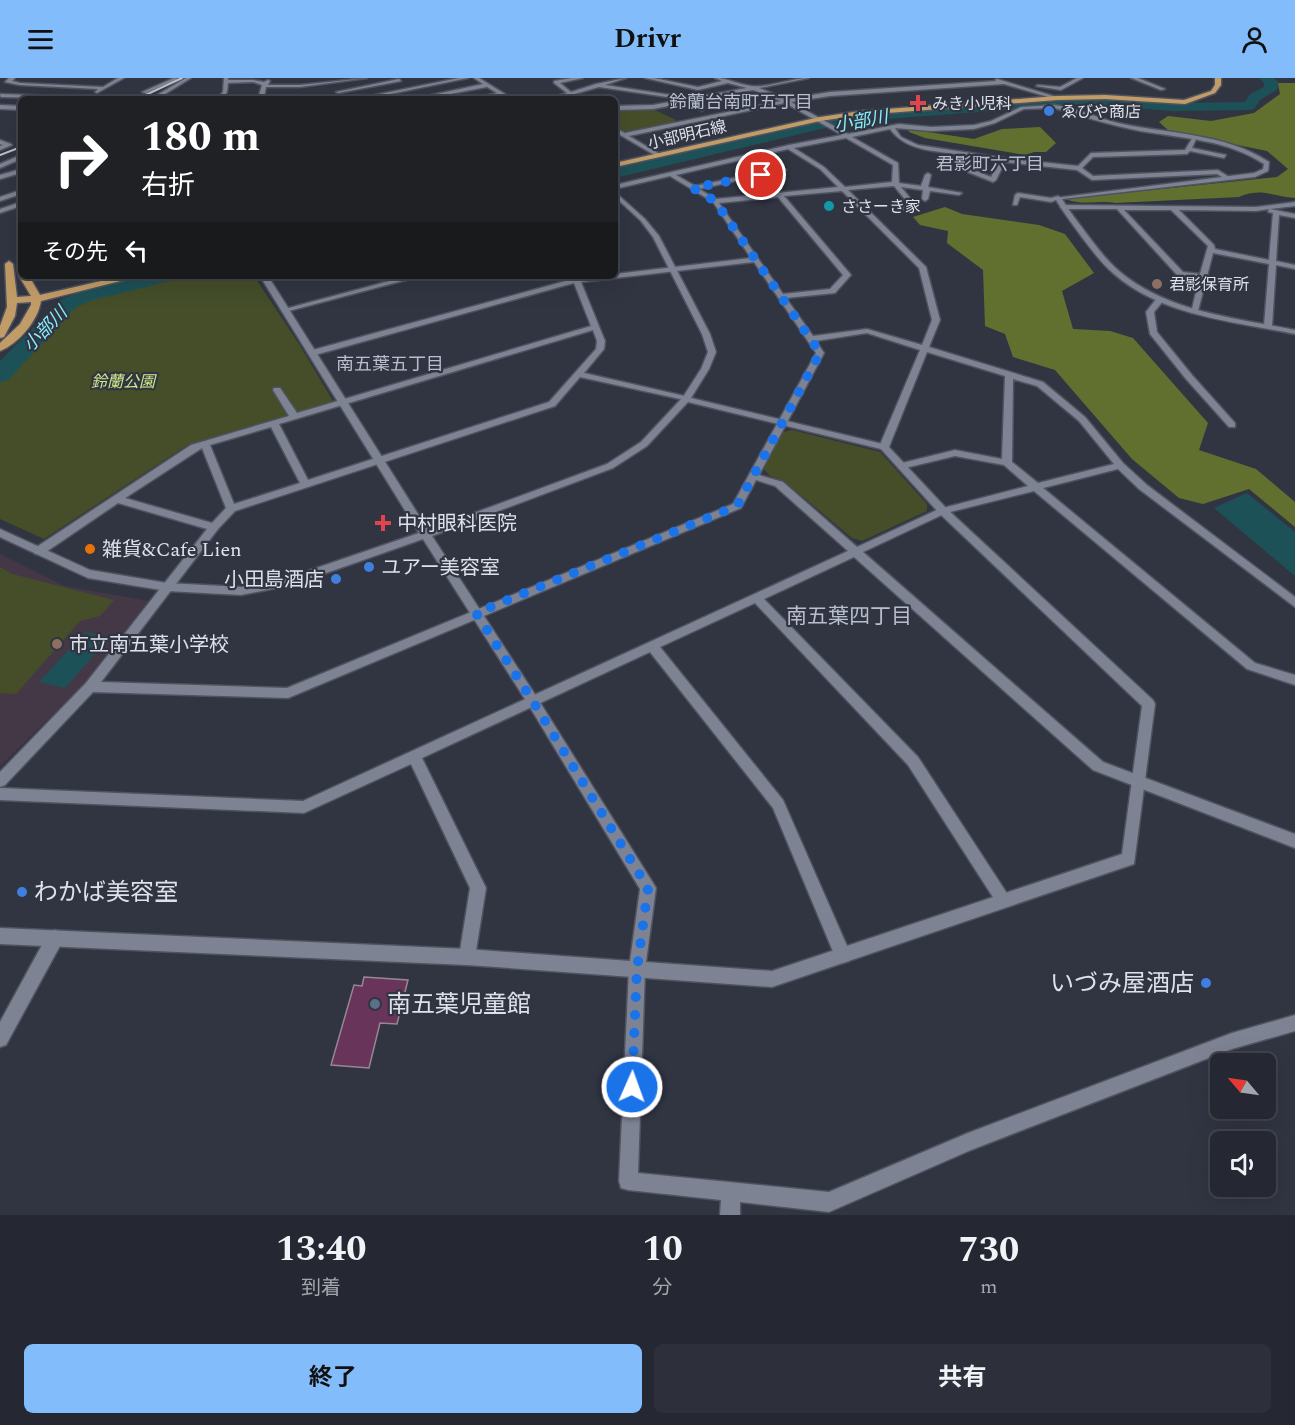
<!DOCTYPE html>
<html lang="ja">
<head>
<meta charset="utf-8">
<style>
	body { margin:0; font-family:Spectral,"Noto Sans JP",serif; background:#2d303a; color:#f1f3f6; height:100vh; display:flex; flex-direction:column; font-size:22px; white-space:nowrap }
	* { box-sizing:border-box; margin:0 }
	p { font-size:20px; color:#a3a6ac }
	.icon { flex:none; width:33px; height:33px; fill:none; stroke:currentColor; stroke-width:2; stroke-linecap:round; stroke-linejoin:round }
	.map { position:relative; height:1137px; overflow:hidden }
	.panel { display:flex; flex-direction:column; background:#252832; flex:1 }
	.panel>* { flex:none }
	.guide { position:absolute; left:18px; top:18px; width:600px; height:183px; border-radius:9px; box-shadow:0 6px 24px #0002,0 0 0 2px #42444d; background:#202124; color:#fff; overflow:hidden }
	.needle { width:39px; rotate:299deg }
	.fabs { position:absolute; left:1210px; top:975px; display:grid; gap:12px }
	.fabs a { display:grid; place-items:center; width:66px; height:66px; border-radius:9px; background:#252832; box-shadow:0 6px 24px #0002,0 0 0 2px #42444d; font-size:30px }
	.pin { position:absolute; display:grid; place-items:center; width:51px; height:51px; color:#fff; margin:-26px; border:3px solid #fff; border-radius:50%; box-shadow:0 2px 6px #0007 }
	.me { position:absolute; width:66px; margin:-33px; rotate:2deg; stroke-linejoin:round; filter:drop-shadow(0 0 4px #0008) }
	.turn { display:flex; align-items:center; gap:21px; height:126px; padding:0 24px; font-size:27px }
	.turn .icon { width:78px; height:78px; stroke-width:2.5 }
	.turn b { display:block; font-size:42px; line-height:51px }
	.then { display:flex; align-items:center; height:57px; padding:0 24px; background:#0003; gap:12px; font-size:22px }
	.eta { display:flex; justify-content:space-evenly; align-items:center; height:102px; text-align:center }
	.eta b { font-size:36px; font-weight:700; line-height:42px }
	.primary-button { display:flex; gap:12px; margin-top:auto; padding:12px 24px }
	.primary-button a { flex:1; height:69px; border-radius:9px; background:#82bcfa; color:#111; font-size:24px; font-weight:700; line-height:69px; text-align:center }
	.primary-button a+a { background:#2d303a; color:#f1f3f6 }
	header { display:flex; justify-content:space-between; align-items:center; height:78px; padding:0 24px; background:#82bcfa; color:#111; font-size:27px; font-weight:700 }
	.map>svg:first-child { display:block }
	.education { fill:#453846 }
	.green { fill:#454e29 }
	.forest { fill:#62702f }
	.water { fill:#1d5158 }
	.lines { fill:none; stroke-linecap:round; stroke-linejoin:round }
	.river { fill:#1d5158; fill-rule:evenodd }
	.building { fill:#69345a; stroke:#978791; stroke-width:1.5 }
	.minor-casing { stroke:#50535f; stroke-width:3 }
	.tertiary-casing { stroke:#50535f; stroke-width:3 }
	.primary-casing { stroke:#50535f; stroke-width:3 }
	.minor { fill:#7e8393; fill-rule:evenodd }
	.tertiary { fill:#7e8393; fill-rule:evenodd }
	.primary { fill:#c29c67; fill-rule:evenodd }
	.rail { stroke:#bbbfc8; stroke-width:2 }
	.route { stroke:#1a73e8; stroke-width:10; stroke-dasharray:0 18 }
	.health-dot { fill:#e0444e; stroke:#313542; stroke-width:2 }
	.shop-dot { fill:#3f7fe0; stroke:#313542; stroke-width:2 }
	.culture-dot { fill:#0f9aa8; stroke:#313542; stroke-width:2 }
	.education-dot { fill:#8d6e63; stroke:#313542; stroke-width:2 }
	.food-dot { fill:#e8710a; stroke:#313542; stroke-width:2 }
	.service-dot { fill:#5c6f8a; stroke:#313542; stroke-width:2 }
	.labels { text-anchor:middle; stroke-width:4.5; stroke-linejoin:round; paint-order:stroke }
	.far-poi-label { font-size:16px; fill:#dee1ea; stroke:#313542; text-anchor:start }
	.far-street-label { font-size:16px; fill:#dee1ea; stroke:#313542 }
	.far-park-label { font-size:16px; font-style:italic; fill:#d0e889; stroke:#313542 }
	.far-neighbourhood-label { font-size:18px; fill:#b8becf; stroke:#313542 }
	.far-water-label { font-size:18px; font-style:italic; fill:#87eefd; stroke:#313542 }
	.poi-label { font-size:20px; fill:#dee1ea; stroke:#313542; text-anchor:start }
	.neighbourhood-label { font-size:21px; fill:#b8becf; stroke:#313542 }
	.near-poi-label { font-size:24px; fill:#dee1ea; stroke:#313542; text-anchor:start }
</style>
</head>
<body>
<header><svg class="icon" aria-label="menu" viewBox="0 0 24 24"><path d="M4 6h16M4 12h16M4 18h16"/></svg>Drivr<svg class="icon" aria-label="person" viewBox="0 0 24 24"><circle cx="12" cy="8" r="4"/><path d="M4 21q1-7 8-7t8 7"/></svg></header>
<div class="map">
<svg width="1295" height="1137" viewBox="0 0 1295 1137">
	<rect width="100%" height="100%" fill="#313542"/>
	<path class="education" d="M0,476l64,32 84,15 -67,86 -81,79z"/>
	<path class="green" d="M615,31h38l23,11 -3,3 -50,9 -8,-5z
		M177,198h77l45,68 34,57 -147,45 -142,93 -44,-20v-137l73,-78 16,-7z
		M792,352l88,22 47,52v7l-65,30 -10,-3 -68,-57 -14,-5 -7,-8 20,-36z
		M0,489l12,7 102,26 -14,16 -20,5 -64,73 -16,-1z"/>
	<path class="forest" d="M1278,5h17v115c-20,-1 -34,-11 -56,-1l-124,6c-15,-3 -35,3 -49,-4l211,-22 11,-8 -21,-18 -98,-20 -10,-9 9,-6 43,5 43,-8 26,-19z
		M1040,49l16,16 -10,9h-12l-9,3 -100,-17 -16,-6 -1,-3 66,10 28,-10z
		M945,129l17,7 77,11 26,9 29,39 -32,18 11,38 37,2 23,7 75,85 -9,27 57,19 39,33v25l-46,-38 -46,15 -24,-6 -47,-39 -77,-89 -42,-13 -8,-23 -20,-8 -2,-56 -36,-27 1,-12 -28,-6 -7,-8z"/>
	<path class="water" d="M1247,415l48,39v44l-81,-68z
		M85,554l25,5 -45,51 -26,-6z"/>
	<g class="lines">
		<path class="river" d="M1259,0h15l4,4v7l-18,11 -6,9 -5,1 -77,1 -90,-7 -209,16 -31,4 -227,54v-10l227,-52 31,-4 209,-16 90,7 73,-1 5,-8 14,-7v-4z
			M142,198h35l-3,4 -81,20 -17,7 -68,73 -8,2v-21l62,-62 17,-7z"/>
	</g>
	<path class="building" d="M364,899l44,3 -11,44 -17,-1 -11,45 -38,-3 23,-80 8,1z"/>
	<g class="lines">
		<defs>
			<path id="minor" d="M9,0h6l-3,3 8,2 83,4 15,-9h6l-27,15 -2,-1 3,-3 -78,-4 -15,-3z
				M174,0l4,1 -32,14 -4,-1z
				M186,0h5l-34,21h-7z
				M224,0h4v2h25l11,2 4,-2 2,1 -2,4h32l67,-7 -67,9h-34l-2,10 20,-1 2,3h-28l4,-14 -9,-3 -25,1 -1,9 -4,7h-6l6,-7z
				M459,0h9l-102,21h-11z
				M474,0h5l26,16 -22,5h-11l25,-6 -10,-6 -63,12h-11l70,-15z
				M572,0h11l-23,5 11,9 25,-8 30,-6 -21,7 79,12 -3,2 -82,-12 -42,12h-9l19,-6 -13,-10v-2z
				M645,0h9l44,9 24,-6 -7,-3c13,0 24,7 37,8 16,2 39,-8 57,-8l-50,10 28,11 43,-7 166,-11 -1,-1 2,-1 63,19 -5,1 -51,-15 -174,12 -39,6 57,32 51,-10 32,3 43,-2 17,-4 30,-14 34,-2 -2,3 -29,1 -29,14 -21,6 -43,2 -36,-3 6,9 17,8 85,13 75,8 13,-13 94,-3 8,-13 3,2 -4,9 34,7 -2,3 -34,-7 -3,3 -94,3 -11,11 11,8 125,-6 11,7 -2,3 -10,-6 -125,6 -15,-10 -72,-8 -9,18 -3,2 -38,-15 8,-12c-25,-4 -57,-3 -73,-26l-38,8 46,26 1,20 22,3 4,-11 3,-2 3,2 -3,12 34,6 -3,2 -29,-4 -2,8 -3,2 -3,-2 1,-9 -22,-3 9,11 -2,11 -3,2 -3,-2 2,-11 -10,-12 -46,4 78,77 14,53 -11,27 114,35 42,35 38,46 24,22 148,112v10l-156,-118 -21,-20 -75,19 212,175 40,12v10l-48,-16 -213,-178 -88,22 -83,39 240,210 192,72v14l-202,-78 -239,-213 -90,42 154,158 90,138 3,5 -3,5 -5,2 -5,-2 -90,-140 -153,-162 -95,44 123,153 68,155 -2,6 -6,2 -6,-2 -64,-153 -123,-156 -228,106 64,130 -11,69 -2,6 -6,2 -6,-2 -2,-6 11,-69 -59,-124 -107,49 -304,-13v-12l303,13 545,-250 -73,-65 -19,-6 -15,28 -453,190 -195,-6 -88,93 -5,2v-15l86,-89 121,-154 -89,-26 -75,51h-8l-1,-3 1,-3 156,-103 98,-29 -16,-26 1,-2h6l17,25 294,-87 -17,-43 -259,72h-6v-4l264,-72 -2,-3 8,2 36,-2v-2l136,-16 -38,-56 -43,-26 -55,13v-4l174,-40 53,-10 -57,-32 -156,33 34,20 -5,1 -43,-25v-4l10,5 156,-32 -28,-11 -63,12 14,6 -2,3 -18,-8 -31,6 -38,1v-4l38,-1 94,-17 -19,-5 -30,7zM846,60l47,27 -1,17 -47,5 -21,-20 -30,-19zM788,71l32,20 18,18 -122,12 -17,-10 87,-19 -3,-2 -88,18 -19,-11zM968,78l31,5 -8,16 -30,-12zM842,113l77,77 13,52 -10,25 -55,-16 -54,7 -27,-38 49,-5 16,-18 -67,-79zM778,119l65,78 -13,14 -47,5 -64,-91zM754,184l62,91 -83,151 -446,184 -186,-6 117,-153 17,-18 320,-105 25,-29 109,24v-4l-105,-24 20,-24 1,-8 -24,-59zM593,252l4,11 -1,8 -47,53 -241,78 -29,-56zM867,255l53,17 -41,97 2,2h6l2,-2 38,-95 78,24 -3,83 -47,-9 -57,14v4l3,1 54,-13 49,9 24,21 -89,23 -82,38 -74,-65 -24,-7 65,-122 -8,-12zM1013,301l24,7 42,35 35,43 -76,19 -26,-21zM271,349l29,56 -66,21 -24,-59zM202,370l24,60 -14,15 -87,-25z
				M1077,0h6l-22,12 -25,-4 2,-1 22,2z
				M1131,0h7l27,11 -4,1z
				M399,1l2,2 -63,12 -2,-1z
				M0,16l84,3 3,2 -86,-2z
				M0,27l21,1v4l-21,-1z
				M0,62l11,4 1,1 -12,5v-4l3,-1 -3,-1z
				M21,77v4l-21,9v-4z
				M21,91v4l-21,6v-4z
				M21,112v4l-21,7v-4z
				M1018,115l33,5 7,-2 3,2 -10,4 -31,-5 -3,8h-4l2,-10z
				M21,124v4l-21,7v-4z
				M1295,124v4l-25,3 25,5v4l-16,-3 -3,46 19,4v4l-19,-4 -4,61 -4,2 -4,-2 5,-62 -56,-11 -15,58 -7,2 8,-34 -21,-3 -61,-67h-54l-3,-2 3,-2 193,2zM1269,131l-1,3 5,1 -4,47 -54,-11 -1,-4 -35,-35 77,1zM1124,132h47l37,36 -8,28 -17,-2z
				M408,198h13l-136,36 -4,-2z
				M1157,220l7,2 -10,12 3,20 35,43 43,48v4h-6l-43,-48 -36,-45 -4,-22z
				M55,852l6,2 2,6 -2,6 -55,101 -6,2v-25l49,-90z
				M637,883l6,2 2,6 -7,204 191,19 139,-59 264,-100 63,-18v16l-63,18 -261,101 -142,62 -89,-10v13h-20l1,-15 -93,-10 -7,-2 -2,-7 10,-212 2,-6z"/>
			<path id="tertiary" d="M1051,27c22,1 45,13 67,18 50,11 107,10 151,39l-1,9 -13,6 -193,22c7,12 16,23 24,34 10,13 20,27 33,38 48,41 117,47 176,59v4c-60,-12 -133,-18 -181,-60 -13,-11 -23,-25 -33,-38 -9,-13 -19,-25 -26,-38l199,-25 9,-4 1,-5c-36,-24 -82,-26 -124,-33 -30,-6 -59,-15 -89,-24z
				M615,114l30,27 14,17 51,98 6,18 -7,17 -18,29 196,47 60,64 206,191 2,4 -21,160 -362,123 -305,-22 -467,-21v-16l467,21 163,12 10,-72 -112,-185 -105,-165 -131,46 -51,10 -74,-4 -79,-13 -88,-41v-8l90,41 77,13 74,4 46,-9 132,-45 -159,-257h8l160,254 179,-66 34,-22 42,-45 18,-28 7,-17 -6,-18 -49,-97 -12,-16 -26,-24zM688,324l193,47 58,64 203,193 -20,148 -350,117 -126,-9 10,-74 -3,-5 -117,-187 -104,-160 181,-68 34,-22z"/>
			<path id="primary" d="M1215,0h6v7l-6,8 -30,11 -80,-5 -48,1 -196,15 -41,6 -205,46v-4l205,-46 41,-6 196,-15 48,-1 79,5 27,-9 4,-6z
				M9,183l4,3 4,33 14,-1 -12,-20 2,-2v2h8l11,19 83,-19h17l-99,25c-3,20 -23,43 -41,50v-8l20,-19 11,-19v-3l-14,1 -2,13 -11,21 -4,1v-12l7,-19 -2,-43z"/>
		</defs>
		<use href="#minor" class="minor-casing"/>
		<use href="#tertiary" class="tertiary-casing"/>
		<use href="#primary" class="primary-casing"/>
		<use href="#minor" class="minor"/>
		<use href="#tertiary" class="tertiary"/>
		<use href="#primary" class="primary"/>
		<path class="rail" d="M137,21l45,-21
			M0,77l21,-8"/>
	</g>
	<g class="lines">
		<path class="route" d="M632,1009l5,-118 11,-81 -116,-188 -56,-87 261,-107 83,-153 -105,-152 -22,-13 68,-13"/>
	</g>
	<g class="health-dot">
		<path d="M915 16h6v6h6v6h-6v6h-6v-6h-6v-6h6z"/>
		<path d="M380 436h6v6h6v6h-6v6h-6v-6h-6v-6h6z"/>
	</g>
	<g class="shop-dot">
		<circle cx="1049" cy="33" r="6"/>
		<circle cx="369" cy="489" r="6"/>
		<circle cx="336" cy="501" r="6"/>
		<circle cx="22" cy="814" r="6"/>
		<circle cx="1206" cy="905" r="6"/>
	</g>
	<circle class="culture-dot" cx="829" cy="128" r="6"/>
	<g class="education-dot">
		<circle cx="1157" cy="206" r="6"/>
		<circle cx="57" cy="566" r="6"/>
	</g>
	<circle class="food-dot" cx="90" cy="471" r="6"/>
	<circle class="service-dot" cx="375" cy="926" r="6"/>
	<g class="labels">
		<g class="far-poi-label">
			<text x="932" y="31">みき小児科</text>
			<text x="1061" y="39">ゑびや商店</text>
			<text x="841" y="134">ささーき家</text>
			<text x="1169" y="212">君影保育所</text>
		</g>
		<g class="far-street-label">
			<text transform="translate(687 56) rotate(-13)" y="6">小部明石線</text>
		</g>
		<g class="far-park-label">
			<text x="123" y="309">鈴蘭公園</text>
		</g>
		<g class="far-neighbourhood-label">
			<text x="741" y="30">鈴蘭台南町五丁目</text>
			<text x="990" y="92">君影町六丁目</text>
			<text x="390" y="292">南五葉五丁目</text>
		</g>
		<g class="far-water-label">
			<text transform="translate(861 43) rotate(-10)" y="6">小部川</text>
			<text transform="translate(45 251) rotate(-46)" y="6">小部川</text>
		</g>
		<g class="poi-label">
			<text x="397" y="452">中村眼科医院</text>
			<text x="102" y="478">雑貨&amp;Cafe Lien</text>
			<text x="381" y="496">ユアー美容室</text>
			<text x="324" y="508" text-anchor="end">小田島酒店</text>
			<text x="69" y="573">市立南五葉小学校</text>
		</g>
		<g class="neighbourhood-label">
			<text x="849" y="545">南五葉四丁目</text>
		</g>
		<g class="near-poi-label">
			<text x="34" y="822">わかば美容室</text>
			<text x="1194" y="913" text-anchor="end">いづみ屋酒店</text>
			<text x="387" y="934">南五葉児童館</text>
		</g>
	</g>
</svg>
<div class="fabs">
<a><svg class="needle" viewBox="-14 -14 28 28"><path d="M0-13l5 13h-10z" fill="#e53935"/><path d="M0 13l5-13h-10z" fill="#a3a6ac"/></svg></a>
<a><svg class="icon" aria-label="sound" viewBox="0 0 24 24"><path d="M4 9h4l5-4v14l-5-4H4zM17 9q2 3 0 6"/></svg></a>
</div>
<div class="pin" style="left:761px;top:97px;background:#d93025"><svg class="icon" aria-label="arrive" viewBox="0 0 24 24"><path d="M6 21V4h12l-3 4 3 4H6"/></svg></div>
<svg class="me" style="left:632px;top:1009px" viewBox="-20 -20 40 40"><circle r="17" fill="#1a73e8" stroke="#fff" stroke-width="3"/><path d="M0-11L8 9 0 5-8 9z" fill="#fff"/></svg>
<div class="guide">
<div class="turn"><svg class="icon" aria-label="right" viewBox="0 0 24 24"><path d="M7 20v-9h11M14 6l5 5-5 5"/></svg><div><b>180 m</b>右折</div></div>
<div class="then">その先<svg class="icon" aria-label="left" viewBox="0 0 24 24"><path d="M17 20v-9H6M10 6l-5 5 5 5"/></svg></div>
</div>
</div>
<section class="panel">
<div class="eta">
<div><b>13:40</b><p>到着</p></div>
<div><b>10</b><p>分</p></div>
<div><b>730</b><p>m</p></div>
</div>
<div class="primary-button"><a>終了</a><a>共有</a></div>
</section>
</body>
</html>
